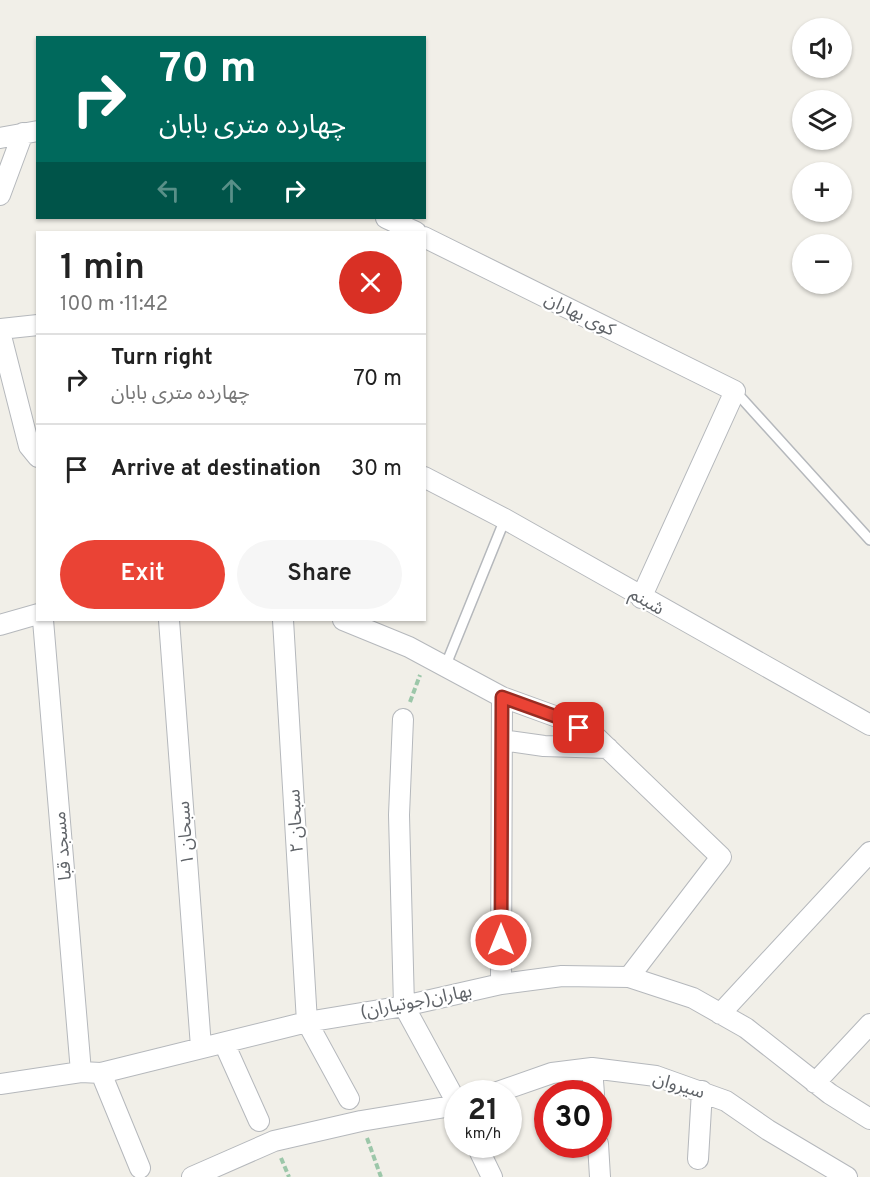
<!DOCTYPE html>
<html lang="en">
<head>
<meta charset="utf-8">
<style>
	body { margin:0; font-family:Overpass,"Noto Sans Arabic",sans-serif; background:#f6f6f6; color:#222; height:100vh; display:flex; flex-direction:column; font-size:22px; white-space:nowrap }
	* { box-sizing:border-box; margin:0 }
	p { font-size:20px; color:#767676 }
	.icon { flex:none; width:33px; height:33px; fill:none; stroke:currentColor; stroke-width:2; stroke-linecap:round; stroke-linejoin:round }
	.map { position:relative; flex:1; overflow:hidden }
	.drawer { position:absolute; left:36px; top:231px; width:390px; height:390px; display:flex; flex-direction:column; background:#fff; border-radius:0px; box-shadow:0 2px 4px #0004 }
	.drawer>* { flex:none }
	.guide { position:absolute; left:36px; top:36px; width:390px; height:183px; border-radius:0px; box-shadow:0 2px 4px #0004; background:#00695c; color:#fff; overflow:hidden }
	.tools { position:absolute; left:792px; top:18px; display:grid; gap:12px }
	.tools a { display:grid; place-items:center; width:60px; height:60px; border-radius:50%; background:#fff; box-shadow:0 2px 4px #0004; font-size:30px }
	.speed { position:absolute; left:444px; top:1080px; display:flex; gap:12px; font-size:30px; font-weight:700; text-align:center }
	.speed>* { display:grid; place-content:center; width:78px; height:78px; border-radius:50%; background:#fff; box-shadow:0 2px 4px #0004; line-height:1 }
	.speed small { font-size:15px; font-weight:400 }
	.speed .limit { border:9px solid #d22; background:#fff; color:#111 }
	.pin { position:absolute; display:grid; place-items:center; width:51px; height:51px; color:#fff; margin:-26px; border-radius:12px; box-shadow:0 3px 9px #0006 }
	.me { position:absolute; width:66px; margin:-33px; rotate:0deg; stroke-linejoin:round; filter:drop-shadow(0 0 4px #0008) }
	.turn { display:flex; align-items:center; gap:21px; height:126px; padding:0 24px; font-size:27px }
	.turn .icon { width:78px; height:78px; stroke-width:2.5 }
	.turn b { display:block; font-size:42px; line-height:51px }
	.lanes { display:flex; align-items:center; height:57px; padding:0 24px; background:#0003; justify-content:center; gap:30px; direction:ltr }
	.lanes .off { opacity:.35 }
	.round { display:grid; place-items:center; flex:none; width:63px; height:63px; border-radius:32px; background:#f6f6f6 }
	.summary { display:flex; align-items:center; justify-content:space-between; height:102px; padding:0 24px }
	h1 { font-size:36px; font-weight:600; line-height:45px }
	.action { display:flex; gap:12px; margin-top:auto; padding:12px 24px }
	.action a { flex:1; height:69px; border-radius:36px; background:#ea4335; color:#fff; font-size:24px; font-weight:600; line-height:69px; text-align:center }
	.action a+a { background:#f6f6f6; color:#222 }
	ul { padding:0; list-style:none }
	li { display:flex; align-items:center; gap:18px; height:90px; padding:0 24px; border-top:2px solid #e0e0e0 }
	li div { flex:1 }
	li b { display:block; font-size:22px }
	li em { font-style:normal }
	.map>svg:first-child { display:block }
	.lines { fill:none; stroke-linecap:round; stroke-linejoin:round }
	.lane-casing { stroke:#b5b8bc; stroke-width:12 }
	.street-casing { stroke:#b5b8bc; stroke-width:22 }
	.path { stroke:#9cc7a9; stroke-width:4; stroke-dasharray:6 3; stroke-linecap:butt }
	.lane { stroke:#fff; stroke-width:9 }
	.street { stroke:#fff; stroke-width:20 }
	.route-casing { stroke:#982c22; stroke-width:15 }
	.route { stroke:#ea4335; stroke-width:10 }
	.labels { text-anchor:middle; stroke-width:4.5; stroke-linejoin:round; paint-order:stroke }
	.street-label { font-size:18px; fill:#5f6368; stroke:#fff }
</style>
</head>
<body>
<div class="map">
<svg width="870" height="1177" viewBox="0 0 870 1177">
	<rect width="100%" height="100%" fill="#f1efe8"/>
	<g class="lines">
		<defs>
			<path id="lane" d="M735,391l135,149
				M445,667l60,-148"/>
			<path id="street" d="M0,138l38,-7
				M0,195l23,-62
				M386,218l30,14
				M424,237l311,154 -94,207
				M0,329l38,-4
				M0,332l29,114 9,11
				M424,477l81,42 365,206
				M43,620l38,452
				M169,620l32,427
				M283,620l24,402 42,77
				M343,620l66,27 93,50 58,21 37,20 124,119 -92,120
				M0,625l38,-11
				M502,740l42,6 64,2
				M501,984l1,-287
				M720,1014l150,-162
				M224,1043l35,78
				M592,1068l2,26
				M101,1073l39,95
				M815,1083l55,-59
				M0,1084l81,-12 20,1 206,-51 97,-16 97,-22 61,-8 67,1 64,21 53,30 84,66 40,25
				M492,1094l60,-21 40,-5 64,8 70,25 42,29 79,47
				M476,1144l16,33
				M598,1144l2,33
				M698,1159l4,-68
				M192,1177l82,-36 87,-20 97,-16 -54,-99 -5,-191 4,-96"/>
		</defs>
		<use href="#lane" class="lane-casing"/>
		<use href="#street" class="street-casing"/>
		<path class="path" d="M410,702l10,-27
			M367,1138l14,39
			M281,1158l8,19"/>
		<use href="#lane" class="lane"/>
		<use href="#street" class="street"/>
	</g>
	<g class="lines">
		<defs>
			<path id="route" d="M501,940l1,-243 58,21 19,10"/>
		</defs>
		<use href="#route" class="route-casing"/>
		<use href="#route" class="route"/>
	</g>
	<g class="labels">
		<g class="street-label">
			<text transform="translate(580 314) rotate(26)" y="6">کوی بهاران</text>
			<text transform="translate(647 601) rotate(30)" y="6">شبنم</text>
			<text transform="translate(295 821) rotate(-93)" y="6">سبحان ۲</text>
			<text transform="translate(185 833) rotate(-94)" y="6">سبحان ۱</text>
			<text transform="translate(62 846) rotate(-95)" y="6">مسجد قبا</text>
			<text transform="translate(416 1001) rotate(-11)" y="6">بهاران(جوتیاران)</text>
			<text transform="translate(679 1085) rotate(17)" y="6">سیروان</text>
		</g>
	</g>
</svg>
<div class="tools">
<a><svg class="icon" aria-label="sound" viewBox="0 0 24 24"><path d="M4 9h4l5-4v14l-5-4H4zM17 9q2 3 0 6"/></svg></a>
<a><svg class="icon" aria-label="layers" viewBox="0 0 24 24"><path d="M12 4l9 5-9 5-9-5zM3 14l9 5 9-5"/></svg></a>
<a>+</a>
<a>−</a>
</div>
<div class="speed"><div>21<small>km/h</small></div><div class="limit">30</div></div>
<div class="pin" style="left:579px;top:728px;background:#d93025"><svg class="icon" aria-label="arrive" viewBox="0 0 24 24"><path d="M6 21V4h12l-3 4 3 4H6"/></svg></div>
<svg class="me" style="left:501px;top:940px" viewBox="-20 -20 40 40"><circle r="17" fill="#ea4335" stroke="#fff" stroke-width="3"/><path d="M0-11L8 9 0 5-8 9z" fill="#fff"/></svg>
<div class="guide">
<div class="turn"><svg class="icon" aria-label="right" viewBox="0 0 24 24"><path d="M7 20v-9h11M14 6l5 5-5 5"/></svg><div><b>70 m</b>چهارده متری بابان</div></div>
<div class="lanes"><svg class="icon off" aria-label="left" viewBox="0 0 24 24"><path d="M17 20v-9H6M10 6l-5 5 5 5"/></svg><svg class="icon off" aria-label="ahead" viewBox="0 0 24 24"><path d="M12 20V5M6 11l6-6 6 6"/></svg><svg class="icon" aria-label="right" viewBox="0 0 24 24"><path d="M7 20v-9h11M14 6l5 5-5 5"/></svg></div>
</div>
<section class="drawer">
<div class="summary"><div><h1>1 min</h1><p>100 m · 11:42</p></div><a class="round" style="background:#d93025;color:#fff"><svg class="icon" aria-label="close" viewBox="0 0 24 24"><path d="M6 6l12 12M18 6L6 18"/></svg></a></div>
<ul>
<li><svg class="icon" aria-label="right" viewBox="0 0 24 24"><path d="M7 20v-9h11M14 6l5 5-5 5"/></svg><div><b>Turn right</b><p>چهارده متری بابان</p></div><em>70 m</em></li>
<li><svg class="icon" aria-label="arrive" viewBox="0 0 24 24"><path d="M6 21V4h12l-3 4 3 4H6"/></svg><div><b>Arrive at destination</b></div><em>30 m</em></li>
</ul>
<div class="action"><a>Exit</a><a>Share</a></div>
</section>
</div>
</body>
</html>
